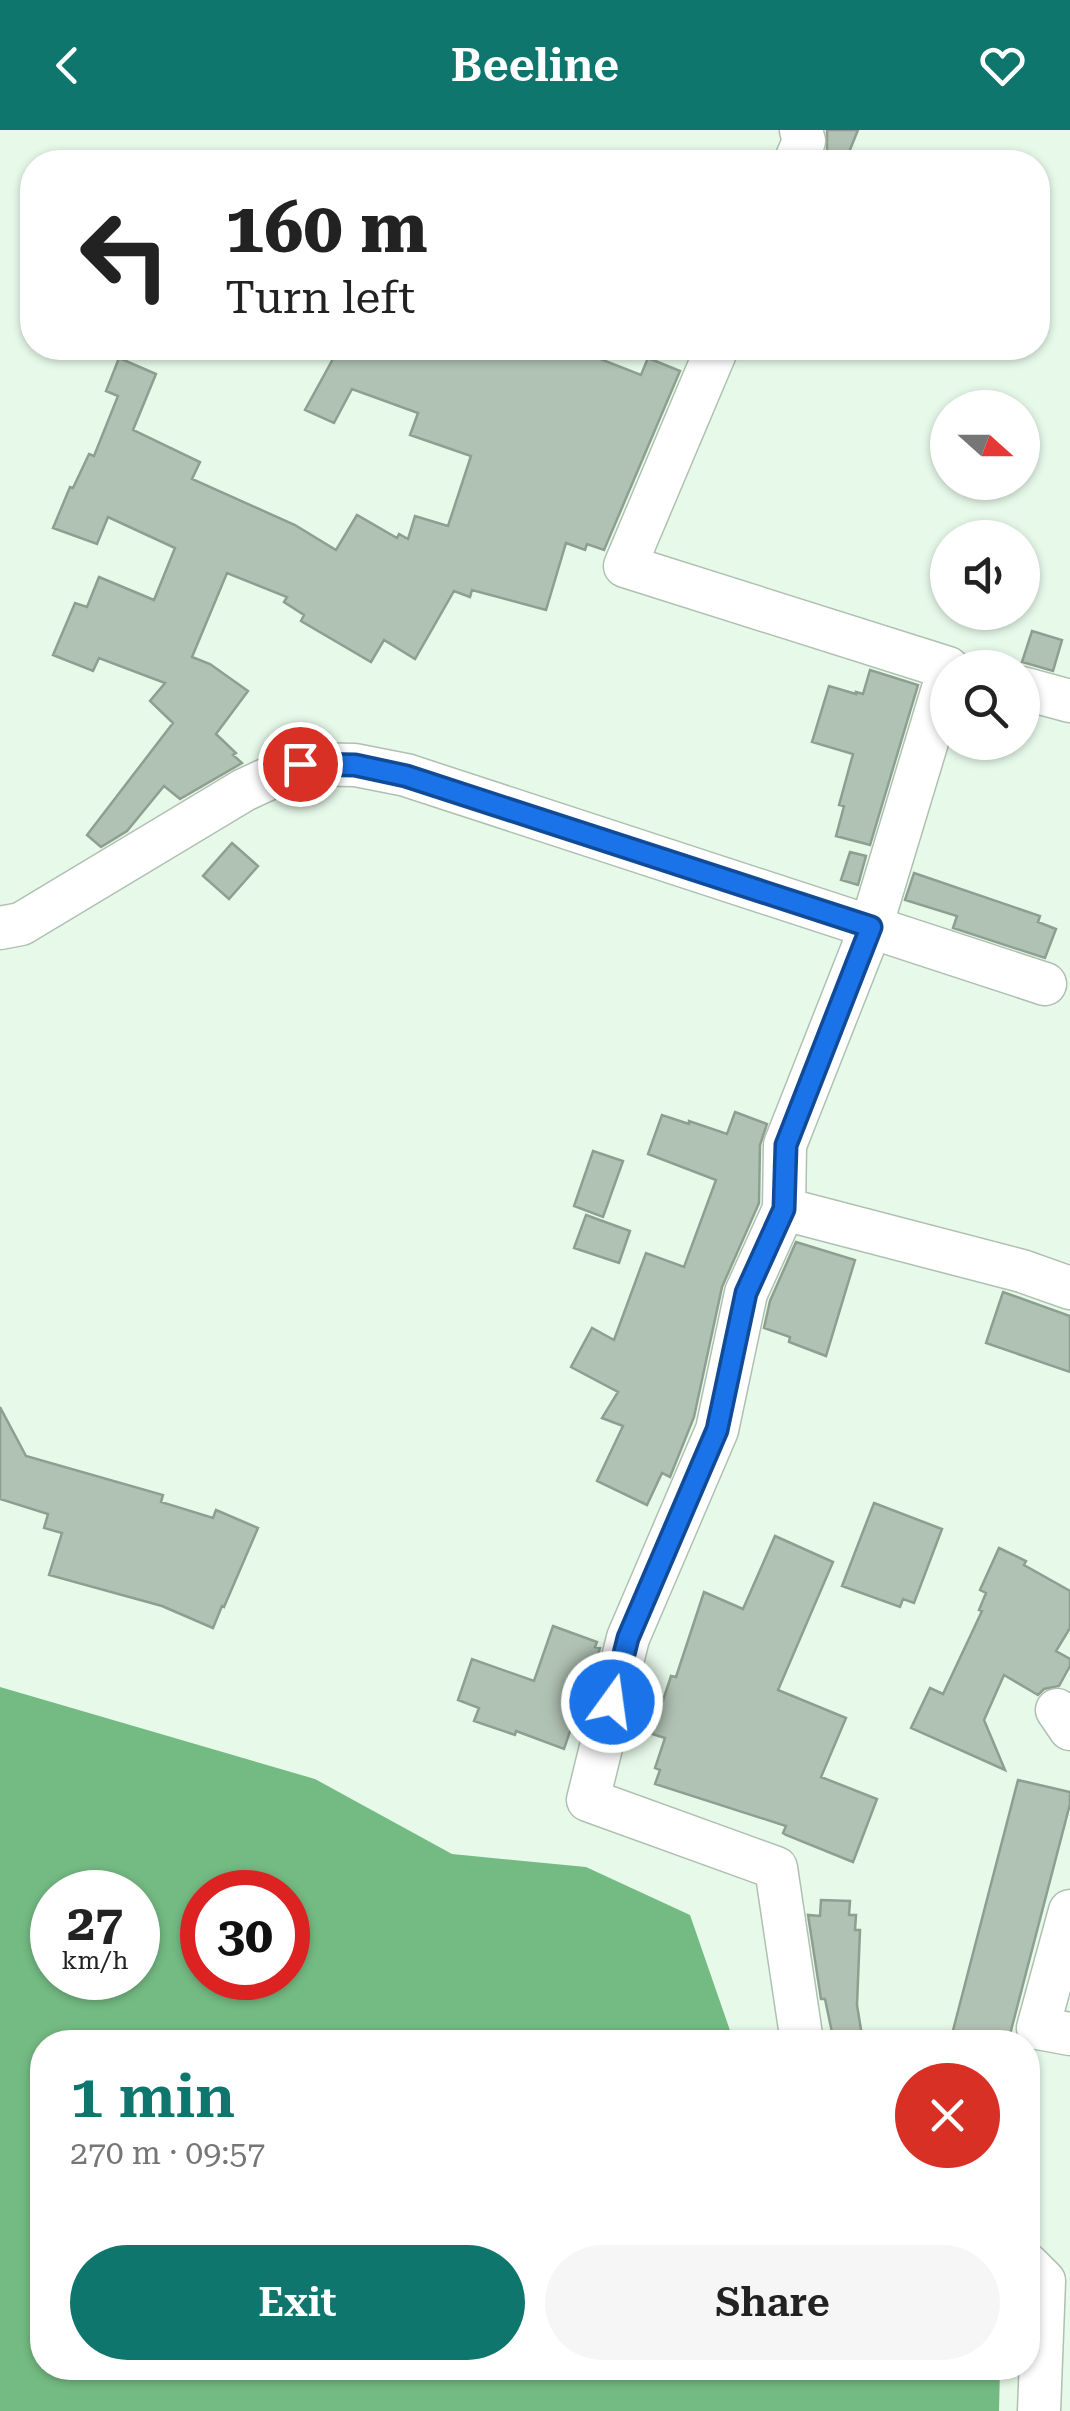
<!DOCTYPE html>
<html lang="en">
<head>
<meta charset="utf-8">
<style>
	body { margin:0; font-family:"Roboto Serif",serif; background:#f6f6f6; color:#222; height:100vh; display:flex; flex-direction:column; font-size:38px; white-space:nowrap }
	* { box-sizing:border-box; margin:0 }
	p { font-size:32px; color:#767676 }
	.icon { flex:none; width:55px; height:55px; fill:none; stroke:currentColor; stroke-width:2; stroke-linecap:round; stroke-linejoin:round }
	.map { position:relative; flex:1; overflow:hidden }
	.drawer { position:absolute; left:30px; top:1900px; width:1010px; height:350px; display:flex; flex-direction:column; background:#fff; border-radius:40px; box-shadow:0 2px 8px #0004 }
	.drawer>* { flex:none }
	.top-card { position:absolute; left:20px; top:20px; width:1030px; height:210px; border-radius:40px; box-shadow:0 2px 8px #0004; background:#fff; color:#222; overflow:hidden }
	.needle { width:65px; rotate:111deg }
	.controls { position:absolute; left:930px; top:260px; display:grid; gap:20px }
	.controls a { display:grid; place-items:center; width:110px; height:110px; border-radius:50%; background:#fff; box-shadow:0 2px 8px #0004; font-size:50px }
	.speed { position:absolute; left:30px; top:1740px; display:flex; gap:20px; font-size:50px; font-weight:700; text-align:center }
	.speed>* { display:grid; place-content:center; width:130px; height:130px; border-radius:50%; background:#fff; box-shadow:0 2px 8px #0004; line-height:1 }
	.speed small { font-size:25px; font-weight:400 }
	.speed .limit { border:15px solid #d22; background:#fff; color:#111 }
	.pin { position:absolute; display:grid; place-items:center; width:85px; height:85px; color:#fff; margin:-42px; border:5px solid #fff; border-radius:50%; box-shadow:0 2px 10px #0007 }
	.me { position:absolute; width:110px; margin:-55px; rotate:14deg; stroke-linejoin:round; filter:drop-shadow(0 0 8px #0008) }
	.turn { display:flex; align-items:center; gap:35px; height:210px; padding:0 40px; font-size:45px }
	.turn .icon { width:130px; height:130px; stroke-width:2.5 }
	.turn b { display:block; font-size:70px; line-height:85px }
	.round { display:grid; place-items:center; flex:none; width:105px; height:105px; border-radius:52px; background:#f6f6f6 }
	.summary { display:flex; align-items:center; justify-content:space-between; height:170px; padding:0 40px }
	h1 { font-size:60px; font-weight:600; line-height:75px; color:#0f766e }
	.button { display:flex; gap:20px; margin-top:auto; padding:20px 40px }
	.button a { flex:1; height:115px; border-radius:60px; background:#0f766e; color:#fff; font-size:40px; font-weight:600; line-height:115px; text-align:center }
	.button a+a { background:#f6f6f6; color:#222 }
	header { display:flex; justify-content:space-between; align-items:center; height:130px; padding:0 40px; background:#0f766e; color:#fff; font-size:45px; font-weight:600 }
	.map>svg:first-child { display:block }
	.water { fill:#74ba83; fill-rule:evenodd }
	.building { fill:#b0c2b3; stroke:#8e9f90; stroke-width:2.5 }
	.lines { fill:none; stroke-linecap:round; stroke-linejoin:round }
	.street-casing { stroke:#afc0b1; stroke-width:45 }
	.street { stroke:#fff; stroke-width:42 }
	.route-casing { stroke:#114b97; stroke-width:25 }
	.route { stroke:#1a73e8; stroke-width:18 }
</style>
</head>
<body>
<header><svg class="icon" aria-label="back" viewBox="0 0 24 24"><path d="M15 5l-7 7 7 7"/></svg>Beeline<svg class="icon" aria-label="heart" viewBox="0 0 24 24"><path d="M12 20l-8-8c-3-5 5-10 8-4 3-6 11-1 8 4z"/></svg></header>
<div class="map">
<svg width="1070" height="2281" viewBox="0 0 1070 2281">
	<rect width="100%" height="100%" fill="#e7faea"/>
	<path class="water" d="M0,1557l315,92 137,75 134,13 104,48 44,127h-692v326h958l-1,43h-999zM52,1762h86v86h-86zM202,1762h86v86h-86z"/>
	<path class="building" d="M827,0h31l-13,32h-8l-13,-5 3,-7z
		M339,218h233l69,27 7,-17 32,13 -76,179 -17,-6 -2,6 -19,-7 -20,67 -74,-20 -2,7 -16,-6 -39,68 -31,-19 -13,22 -70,-41 3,-6 -20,-13 3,-5 -60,-24 -35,84 18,7 38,27 -32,43 20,19 -3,2 9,8 -62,36 -16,-13 -37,45 -26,16 -14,-12 86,-112 -23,-22 15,-18 -66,-25 -6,13 -40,-16 22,-52 12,4 12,-30 55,23 21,-52 -67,-31 -11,27 -44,-16 17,-41 3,1 16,-34 5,2 24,-60 -12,-5 13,-33 37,16 -23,56 67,32 -8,17 103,46 41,25 21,-35 40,23 2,-4 9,5 7,-23 33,10 23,-70 -61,-21 8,-22 -66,-24 -18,34 -29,-13z
		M1032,501l30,9 -9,31 -31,-9z
		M870,540l48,15 -48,160 -34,-9 8,-30 -5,-1 14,-51 -41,-12 17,-56 27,8v-2l7,2z
		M232,713l26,23 -29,33 -26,-23z
		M850,722l16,4 -8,29 -17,-5z
		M914,743l126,43 -2,6 18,7 -11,29 -92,-30 4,-12 -52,-16z
		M735,982l32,12 -7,21 -1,58 -37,84 -28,130 -24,60 -8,-4 -15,32 -50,-24 26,-55 -21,-8 16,-26 -47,-25 21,-39 22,12 32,-87 38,14 32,-87 -68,-26 14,-39 27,9v-3l38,13z
		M593,1021l30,10 -20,56 -29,-11z
		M586,1085l44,16 -11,32 -45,-15z
		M796,1112l59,18 -29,96 -37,-14 1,-5 -26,-9 6,-27z
		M1003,1162l67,24v56l-84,-29z
		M0,1277l26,49 137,39 -2,7 52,16 3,-8 42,18 -34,79 -2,-1 -9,22 -51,-22 -113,-31 13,-42 -18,-5 4,-14 -48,-15z
		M874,1373l68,26 -28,74 -11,-4 -3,8 -58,-21z
		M775,1406l58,26 -55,128 68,28 -25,59 56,22 -24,63 -67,-27 -3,-2 3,-7 -131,-42 5,-14 -5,-2 10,-30 -13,-4 19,-58 5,1 28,-85 39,17z
		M999,1418l27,13 -2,4 46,26v37l-14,23 14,8v7l-11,20 -15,3 -6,6 -34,-20 -20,45 21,50 -94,-42 19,-40 13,6 39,-83 -3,-1 7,-17 -6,-3z
		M553,1496l44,16 -2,5 5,1 -17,62 -5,-2 -14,41 -48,-18 -1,4 -41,-14 5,-13 -21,-8 14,-41 62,22z
		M1018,1650l52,12v12l-62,238h-58z
		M821,1770l29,1 -1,14h7l-1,15h5l-3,75 6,37h-29l-9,-43h-4l-13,-84 12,1z"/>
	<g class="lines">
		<defs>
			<path id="street" d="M795,32l9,-21 -3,-11
				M717,218l-92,218 323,102
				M1022,558l48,13
				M0,798l21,-4 223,-134 56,-26 55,1 51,10 639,209
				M784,1079l238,62 48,17
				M1057,1580l13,19
				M1070,1781l-32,117 32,6
				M802,1912l-26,-174 -188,-68 40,-162 89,-208 29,-137 38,-84 1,-64 86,-218 77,-255
				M1028,2135l16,16 -5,130"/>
		</defs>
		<use href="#street" class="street-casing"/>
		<use href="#street" class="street"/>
	</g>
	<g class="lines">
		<defs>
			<path id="route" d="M300,634l55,1 51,11 465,151 -85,218 -2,64 -38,84 -29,137 -89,208 -16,64"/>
		</defs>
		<use href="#route" class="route-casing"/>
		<use href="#route" class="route"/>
	</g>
</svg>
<div class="controls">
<a><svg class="needle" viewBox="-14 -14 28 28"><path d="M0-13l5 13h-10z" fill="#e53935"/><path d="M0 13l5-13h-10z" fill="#767676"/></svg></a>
<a><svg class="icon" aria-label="sound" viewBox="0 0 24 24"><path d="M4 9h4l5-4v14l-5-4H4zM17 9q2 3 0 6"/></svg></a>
<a><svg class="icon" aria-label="search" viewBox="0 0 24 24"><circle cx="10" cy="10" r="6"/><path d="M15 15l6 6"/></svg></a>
</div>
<div class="speed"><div>27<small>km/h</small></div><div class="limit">30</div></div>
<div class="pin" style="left:300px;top:634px;background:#d93025"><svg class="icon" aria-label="arrive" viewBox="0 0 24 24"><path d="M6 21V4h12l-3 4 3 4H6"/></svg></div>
<svg class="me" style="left:612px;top:1572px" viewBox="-20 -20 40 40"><circle r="17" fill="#1a73e8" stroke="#fff" stroke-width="3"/><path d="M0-11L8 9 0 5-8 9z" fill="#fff"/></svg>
<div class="top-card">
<div class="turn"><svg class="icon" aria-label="left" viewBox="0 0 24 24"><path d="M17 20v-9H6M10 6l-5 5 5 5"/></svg><div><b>160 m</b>Turn left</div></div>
</div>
<section class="drawer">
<div class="summary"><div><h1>1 min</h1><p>270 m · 09:57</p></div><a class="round" style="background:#d93025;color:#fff"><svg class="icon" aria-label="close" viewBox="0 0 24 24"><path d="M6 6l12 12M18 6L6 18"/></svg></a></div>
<div class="button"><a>Exit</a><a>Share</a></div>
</section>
</div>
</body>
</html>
